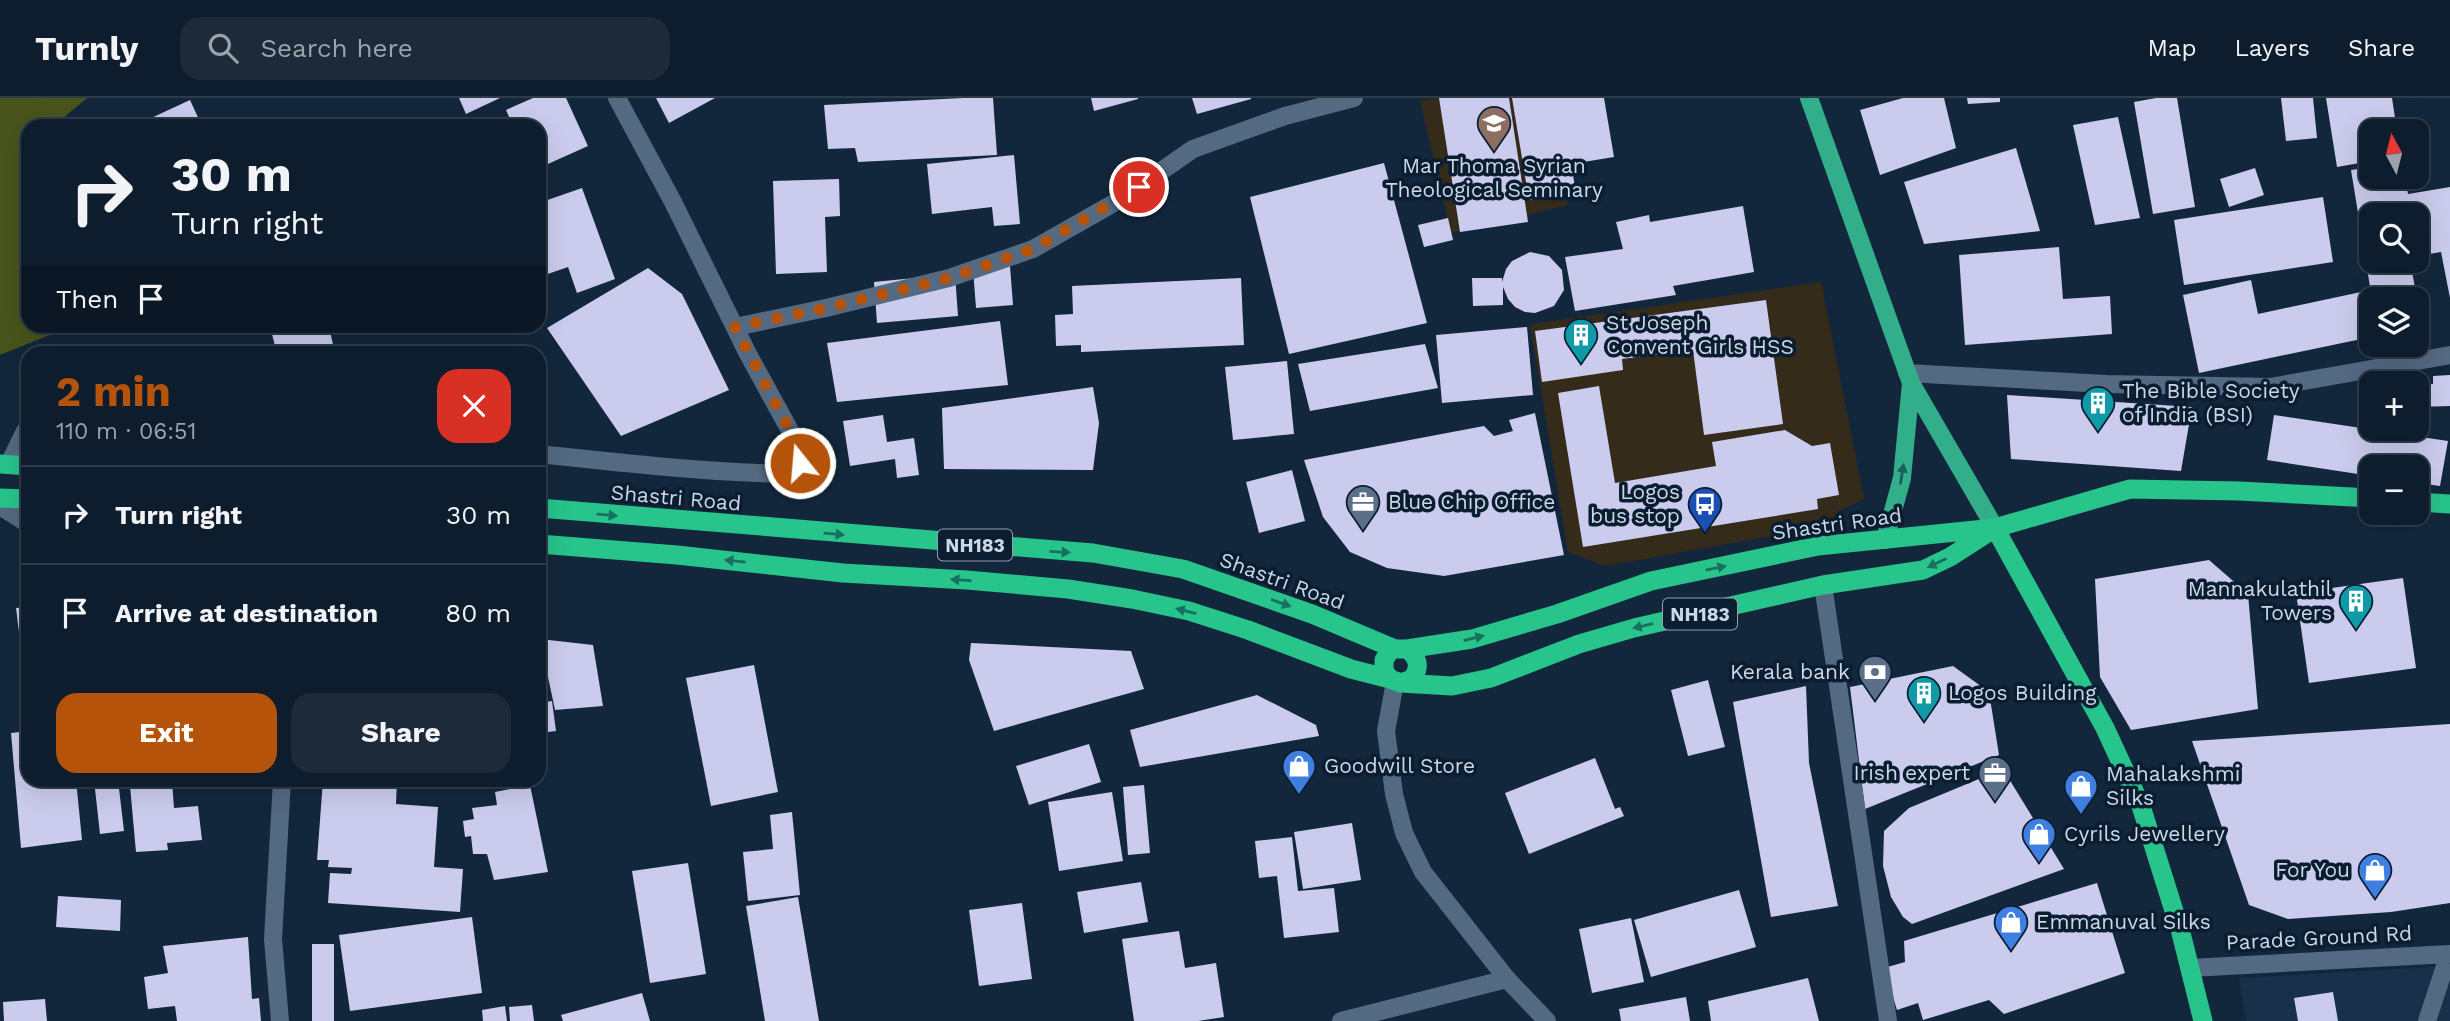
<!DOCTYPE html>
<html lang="en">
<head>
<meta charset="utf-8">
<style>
	body { margin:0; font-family:"Work Sans",sans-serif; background:#1c2a39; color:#f1f3f6; height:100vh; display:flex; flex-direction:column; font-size:26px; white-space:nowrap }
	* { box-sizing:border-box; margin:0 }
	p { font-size:23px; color:#9ba2aa }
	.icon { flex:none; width:38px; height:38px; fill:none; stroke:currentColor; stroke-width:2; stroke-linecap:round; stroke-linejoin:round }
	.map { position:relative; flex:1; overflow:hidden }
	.sheet { position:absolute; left:21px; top:248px; width:525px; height:441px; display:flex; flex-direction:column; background:#0e1d2d; border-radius:21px; box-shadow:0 7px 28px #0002,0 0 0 2px #2e3b49 }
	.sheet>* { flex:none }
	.top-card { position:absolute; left:21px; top:21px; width:525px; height:214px; border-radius:21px; box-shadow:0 7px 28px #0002,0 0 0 2px #2e3b49; background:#0e1d2d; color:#f1f3f6; overflow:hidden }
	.needle { width:46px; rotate:353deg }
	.controls { position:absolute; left:2359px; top:21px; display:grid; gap:14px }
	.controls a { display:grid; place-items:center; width:70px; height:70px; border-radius:14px; background:#0e1d2d; box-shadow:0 7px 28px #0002,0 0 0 2px #2e3b49; font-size:35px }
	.pin { position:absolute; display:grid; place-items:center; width:60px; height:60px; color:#fff; margin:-30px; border:4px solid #fff; border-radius:50%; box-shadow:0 2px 7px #0007 }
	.me { position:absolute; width:77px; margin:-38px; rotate:343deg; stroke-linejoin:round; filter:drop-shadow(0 0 5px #0008) }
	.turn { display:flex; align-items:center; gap:24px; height:147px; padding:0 35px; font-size:32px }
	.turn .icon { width:91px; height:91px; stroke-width:2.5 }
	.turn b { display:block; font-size:49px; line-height:60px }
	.then { display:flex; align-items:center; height:66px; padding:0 35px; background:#0003; gap:14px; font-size:26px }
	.round { display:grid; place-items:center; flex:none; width:74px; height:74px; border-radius:21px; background:#1c2a39 }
	.overview { display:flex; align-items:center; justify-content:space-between; height:119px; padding:0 35px }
	h1 { font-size:42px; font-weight:700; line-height:52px; color:#b45309 }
	.button { display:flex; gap:14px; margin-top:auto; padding:14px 35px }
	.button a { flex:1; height:80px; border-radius:21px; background:#b45309; color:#fff; font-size:28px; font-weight:700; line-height:80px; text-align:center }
	.button a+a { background:#1c2a39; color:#f1f3f6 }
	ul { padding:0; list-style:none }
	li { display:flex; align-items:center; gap:21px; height:98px; padding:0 35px; border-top:2px solid #2e3b49 }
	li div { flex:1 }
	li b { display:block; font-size:26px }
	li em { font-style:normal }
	header { display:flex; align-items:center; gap:42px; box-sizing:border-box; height:98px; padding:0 35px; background:#0e1d2d; border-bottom:2px solid #2e3b49 }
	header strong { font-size:33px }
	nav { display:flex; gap:38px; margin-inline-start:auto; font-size:24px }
	.search { width:490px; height:63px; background:#1c2a39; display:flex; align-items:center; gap:18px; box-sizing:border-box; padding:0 24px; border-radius:21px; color:#9ba2aa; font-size:26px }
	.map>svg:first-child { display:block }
	.built { fill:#18304a }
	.education { fill:#342b1b }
	.green { fill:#48541c }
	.building { fill:#cbcbed }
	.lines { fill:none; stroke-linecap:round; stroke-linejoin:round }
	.service { stroke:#546a82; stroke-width:18 }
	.minor { stroke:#546a82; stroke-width:18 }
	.tertiary { stroke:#546a82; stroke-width:18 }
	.secondary { stroke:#546a82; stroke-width:18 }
	.primary { stroke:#32ae8a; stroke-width:18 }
	.trunk { stroke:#27c48c; stroke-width:19 }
	.oneway { fill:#1c5e59 }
	.oneway2 { fill:#18705e }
	.route { stroke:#b45309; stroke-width:12; stroke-dasharray:0 21.6 }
	.labels { text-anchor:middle; stroke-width:7; stroke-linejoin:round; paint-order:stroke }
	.shield { fill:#0a1d31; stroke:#92a0b0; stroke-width:2 }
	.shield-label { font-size:19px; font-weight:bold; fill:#ccd8e6 }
	.poi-label { font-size:21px; fill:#ccd8e6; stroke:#0a1d31; text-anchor:start }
	.street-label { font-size:21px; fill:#ccd8e6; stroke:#0a1d31 }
</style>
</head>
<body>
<header>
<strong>Turnly</strong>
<div class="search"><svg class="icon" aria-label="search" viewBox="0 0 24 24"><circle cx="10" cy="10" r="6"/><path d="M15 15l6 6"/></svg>Search here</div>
<nav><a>Map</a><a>Layers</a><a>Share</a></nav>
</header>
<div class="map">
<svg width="2450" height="923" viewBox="0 0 2450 923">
	<rect width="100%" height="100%" fill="#13273c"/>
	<path class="built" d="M2450,868v55h-204l-7,-43z"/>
	<path class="education" d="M1434,0h109l25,107 -117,28 -31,-132z
		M1821,184l43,217 -25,12 -11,15 -223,40 -37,-14 -38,-228z"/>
	<path class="green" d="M0,0h87l-25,21 6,7h-40v200h44l-72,29z"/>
	<path class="building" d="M459,0h41l-34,16z
		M533,0h33l22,48 -49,22v-42h-26l-7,-16z
		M656,0h59l-46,25z
		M963,0h30l4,57 -139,7 -3,-14 -27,1 -4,-44z
		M1091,0h47v1l-44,12z
		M1192,0h59v1l-54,15z
		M1439,0h70l19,124 -68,10z
		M1512,0h92l10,59 -43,7 5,28 -47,8z
		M1903,0h41l12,50 -76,27 -20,-65z
		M1967,0h33v4l-32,2z
		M2156,0h21l18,109 -42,7 -19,-112z
		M2281,0h32l4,40 -31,3z
		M2326,0h66l5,33h-26v30l-34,6z
		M190,2l12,26h-68z
		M2118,19l22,101 -45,7 -22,-100z
		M2016,50l24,83 -116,13 -20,-62z
		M1014,57l6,69 -26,2 -2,-19 -60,7 -5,-50z
		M1384,65l43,160 -138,31 -39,-157z
		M2371,69v10h34l3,17 42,-7v111l-9,-46 -24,4v-41h-46v46h39l6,32 -44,6 -21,-129z
		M2255,70l9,27 -35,12 -9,-28z
		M839,81l1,37 -15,1 2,55 -51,2 -3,-93z
		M582,90l33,91 -38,14 -9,-26 -29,10v-74z
		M2323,99l10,65 -149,23 -10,-65z
		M1743,108l11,66 -81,14 3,9 -101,16 -10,-54 58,-8 -7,-27 33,-7 1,7z
		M1448,120l5,22 -29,7 -6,-22z
		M2059,149l4,52 47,-3 2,38 -147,11 -6,-90z
		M1530,154l19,4 13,14 2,20 -10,16 -19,7 -10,-1 -10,-5 -7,-8 -5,-12v18l-30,1 -1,-28h30v4l4,-13 6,-8z
		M1010,168l3,39 -37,3 -3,-39z
		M648,170l34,26 47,96 -108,46 -74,-108z
		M955,176l3,42 -81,7 -3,-41z
		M1241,180l3,67 -163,7v-7l-25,1 -1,-31 18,-1 -1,-28z
		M2251,182l7,34 103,-22 10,45 -172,36 -16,-78z
		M1766,202l17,124 -79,11 -11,-85 -71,9 1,11 -81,12 -7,-51z
		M1000,223l8,64 -171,17 -10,-59z
		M270,228h59l6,28h-58z
		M1527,229l6,68 -91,8 -6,-68z
		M1425,246l13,44 -128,23 -12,-47z
		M1287,263l7,73 -61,6 -8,-73z
		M2450,277v31l-33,1v-22l16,-1v-8z
		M1599,288l16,97 101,-17 -4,-24 73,-12 27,16 18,-3 9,52 -22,4 1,10 -235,38 -25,-154z
		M1093,289l6,36 -6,47 -149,-1 -2,-61z
		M2007,297l185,12 -11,64 -170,-12z
		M1535,315l29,142 -120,21 -57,-8 -37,-16 -27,-35 -19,-57 180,-34 10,10 19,-5 -4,-11z
		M883,317l4,27 27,-4 5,37 -22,3 -2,-19 -45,7 -7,-45z
		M2274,317l174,26 -8,45 -23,-3v-16h-46v9l-104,-16z
		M1292,372l13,51 -46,12 -13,-51z
		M2209,462l39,34 10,115 -127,21 -31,-53 -5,-98z
		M2403,480l13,90 -107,15 -13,-90z
		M28,509v82h-2l-10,-81z
		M540,541l53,6 10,61 -48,4z
		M971,545l160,8 13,38 -150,42 -25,-71z
		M754,567l24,127 -67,14 -25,-128z
		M1953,568l36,26 10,63 -134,54 -15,-122z
		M1708,582l17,67 -37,9 -17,-66z
		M1806,588l3,77 29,143 -67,11 -38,-215z
		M1257,597l59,30 3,11 -179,31 -10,-37z
		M552,603l4,30 -17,2v-30z
		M2450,626v179l-59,9 -103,7 -39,-14 -57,-164z
		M28,633v49h48l6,60 -61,8 -10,-115z
		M1089,646l12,38 -72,23 -13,-39z
		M1595,660l20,51 5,-2 4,9 -95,38 -24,-61z
		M2003,671l61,100 -152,55 -9,-7 -12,-20 -8,-31 1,-35 25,-23z
		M94,682h24l6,51 -24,3z
		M323,682h74l-1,24 42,3 -4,60 29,2 -3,43 -132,-9 2,-30 21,1 1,-6 -24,-1 1,-7h-12z
		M172,683l2,27 24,-2 4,34 -35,3 1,7 -32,2 -6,-66z
		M530,687l18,87 -54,8 -7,-26h-14l-2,-18 -6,1 -2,-16 11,-2 -2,-11 25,-3 -2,-13z
		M1144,687l6,68 -22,2 -5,-68z
		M1112,694l11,69 -64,10 -11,-69z
		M792,714l8,83 -52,6 -5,-49 30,-3 -3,-34z
		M1352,725l9,57 -58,9 -9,-57z
		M1292,739l6,54 36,-3 5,44 -55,6 -7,-62 -18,2 -4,-37z
		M688,765l18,111 -56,9 -18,-112z
		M1141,784l7,40 -64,11 -7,-41z
		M2097,785l28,90 -121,41 -15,-14 -66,20 -5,-17 -21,7 -13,-42 21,-6 -1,-21z
		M1739,792l17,57 -105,30 -17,-57z
		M58,798l63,4 -1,31 -64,-4z
		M798,799l21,124h-54l-19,-115z
		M1022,805l10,76 -53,7 -10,-76z
		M472,819l10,76 -132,18 -11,-76z
		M1631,820l13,64 -52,11 -13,-64z
		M1179,833l6,37 31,-5 8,54 -26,4h-64l-12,-82z
		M248,839l4,62 7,-1 2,23h-84l-2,-15 -27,3 -4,-32 24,-4 -5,-27z
		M312,846h22v77h-22z
		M1808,880l11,43h-108l-3,-20z
		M2333,894l5,29h-40l-4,-23z
		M642,895l8,28h-87l-2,-6z
		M1686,899l4,24h-69l-2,-12z
		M45,901l2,22h-43l-1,-19z
		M532,907l2,16h-24l-1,-14z
		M505,908l2,15h-24l-1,-11z"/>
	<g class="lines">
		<path class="service" d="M2190,870l260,-14
			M2427,923l22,-67"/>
		<path class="minor" d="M735,229l91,-19 123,-30 84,-29 88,-50 72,-50 92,-33 69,-18
			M1907,275l199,11 164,3 180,-32
			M0,408l28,18
			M1823,487l65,436
			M280,923l-7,-82 9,-159
			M1341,923l166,-42"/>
		<path class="tertiary" d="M539,356c83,9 164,18 248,20l14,-11 -7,-25 -46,-84 -75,-152 -56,-104
			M9,366l16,-33 3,-1"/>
		<path class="secondary" d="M1395,584l-9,49 8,63 10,39 19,39 84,107 40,42"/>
		<path class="primary" d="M1809,0l102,285 84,145
			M1885,442l17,-62 9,-95"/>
		<path class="trunk" d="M0,366l28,2
			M0,400l28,1
			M2417,404l33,2
			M539,410l554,45 90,16 129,45 83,35h12l65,-10 85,-25 94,-33 167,-35 177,-18 135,-39 109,2 132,7
			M1995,430l110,200 36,78 40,127 22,88
			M539,446l138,11 166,18 124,7 101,9 64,10 57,12 59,19 103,39 39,10
			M1395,551l-5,2 -6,9v11l6,8 11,4 51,3 39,-8 88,-34 55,-16 189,-43 100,-15 27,-13 42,-27
			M1401,585l11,-4c9,-12 6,-22 -5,-30"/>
	</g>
	<defs><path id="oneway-solid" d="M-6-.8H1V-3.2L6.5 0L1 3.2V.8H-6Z" transform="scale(1.75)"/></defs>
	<use class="oneway" href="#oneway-solid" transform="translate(1902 376) rotate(-81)"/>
	<g class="oneway2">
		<use href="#oneway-solid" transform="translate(607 417) rotate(5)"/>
		<use href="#oneway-solid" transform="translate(834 436) rotate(5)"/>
		<use href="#oneway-solid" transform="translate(1060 454) rotate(3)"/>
		<use href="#oneway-solid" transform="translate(735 463) rotate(-174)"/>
		<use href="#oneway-solid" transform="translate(1937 465) rotate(154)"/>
		<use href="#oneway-solid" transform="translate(1716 470) rotate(-12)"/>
		<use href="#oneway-solid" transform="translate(961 482) rotate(-176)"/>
		<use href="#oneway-solid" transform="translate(1281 505) rotate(20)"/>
		<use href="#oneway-solid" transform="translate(1186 513) rotate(-166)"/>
		<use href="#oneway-solid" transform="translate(1643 528) rotate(167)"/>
		<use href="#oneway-solid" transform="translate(1474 540) rotate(-14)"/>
	</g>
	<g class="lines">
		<path class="route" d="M800,365l-6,-25 -59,-111 91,-19 123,-30 84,-29 106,-62"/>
	</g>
	<defs>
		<symbol id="university-pin" viewBox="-11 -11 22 30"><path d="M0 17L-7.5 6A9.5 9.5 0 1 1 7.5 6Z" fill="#8d6e63" stroke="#0a1d31"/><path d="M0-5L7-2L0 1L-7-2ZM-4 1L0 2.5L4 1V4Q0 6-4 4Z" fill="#fff"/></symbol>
		<symbol id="building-pin" viewBox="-11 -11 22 30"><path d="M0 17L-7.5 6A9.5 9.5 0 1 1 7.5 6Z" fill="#0f9aa8" stroke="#0a1d31"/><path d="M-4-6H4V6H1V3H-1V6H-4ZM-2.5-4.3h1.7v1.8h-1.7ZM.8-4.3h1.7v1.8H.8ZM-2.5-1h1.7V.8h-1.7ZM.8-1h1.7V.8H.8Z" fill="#fff"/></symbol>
		<symbol id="office-pin" viewBox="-11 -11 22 30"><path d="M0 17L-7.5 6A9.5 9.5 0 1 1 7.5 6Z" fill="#5c6f8a" stroke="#0a1d31"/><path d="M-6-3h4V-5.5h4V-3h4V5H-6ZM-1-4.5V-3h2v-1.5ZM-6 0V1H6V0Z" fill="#fff"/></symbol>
		<symbol id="bus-pin" viewBox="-11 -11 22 30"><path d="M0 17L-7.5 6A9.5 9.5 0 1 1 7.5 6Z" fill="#1a4fb4" stroke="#0a1d31"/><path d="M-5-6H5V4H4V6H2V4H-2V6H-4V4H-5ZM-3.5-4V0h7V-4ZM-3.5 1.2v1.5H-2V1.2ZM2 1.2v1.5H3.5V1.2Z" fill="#fff"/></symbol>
		<symbol id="bank-pin" viewBox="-11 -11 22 30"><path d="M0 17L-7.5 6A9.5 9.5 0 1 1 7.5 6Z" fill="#5c6f8a" stroke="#0a1d31"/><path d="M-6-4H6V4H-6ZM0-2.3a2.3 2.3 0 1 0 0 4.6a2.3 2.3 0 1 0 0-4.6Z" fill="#fff"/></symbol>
		<symbol id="shop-pin" viewBox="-11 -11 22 30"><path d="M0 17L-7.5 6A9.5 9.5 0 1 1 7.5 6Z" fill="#3f7fe0" stroke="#0a1d31"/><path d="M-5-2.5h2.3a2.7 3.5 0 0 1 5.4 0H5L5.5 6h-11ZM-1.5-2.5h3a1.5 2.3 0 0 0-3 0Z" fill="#fff"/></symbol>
	</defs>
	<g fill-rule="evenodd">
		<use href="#university-pin" x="1475" y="6" width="38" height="52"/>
		<use href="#building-pin" x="1562" y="218" width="38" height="52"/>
		<use href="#building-pin" x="2079" y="286" width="38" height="52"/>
		<use href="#office-pin" x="1344" y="385" width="38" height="52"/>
		<use href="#bus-pin" x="1686" y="387" width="38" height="52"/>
		<use href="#building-pin" x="2337" y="484" width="38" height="52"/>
		<use href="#bank-pin" x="1856" y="555" width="38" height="52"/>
		<use href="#building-pin" x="1905" y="576" width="38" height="52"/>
		<use href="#shop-pin" x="1280" y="649" width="38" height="52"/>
		<use href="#office-pin" x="1976" y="656" width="38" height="52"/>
		<use href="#shop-pin" x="2062" y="669" width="38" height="52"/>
		<use href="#shop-pin" x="2020" y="717" width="38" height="52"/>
		<use href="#shop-pin" x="2356" y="753" width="38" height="52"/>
		<use href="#shop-pin" x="1992" y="805" width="38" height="52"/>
	</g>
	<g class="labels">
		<g class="shield">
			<rect x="938" y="431.5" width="74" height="31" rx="5"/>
			<rect x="1663" y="500.5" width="74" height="31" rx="5"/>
		</g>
		<g class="shield-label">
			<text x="975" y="454">NH183</text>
			<text x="1700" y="523">NH183</text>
		</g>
		<g class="poi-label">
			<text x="1494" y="75" text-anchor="middle">Mar Thoma Syrian<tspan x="1494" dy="24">Theological Seminary</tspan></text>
			<text x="1606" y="232">St Joseph<tspan x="1606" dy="24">Convent Girls HSS</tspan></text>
			<text x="2122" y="300">The Bible Society<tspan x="2122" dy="24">of India (BSI)</tspan></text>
			<text x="1680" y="401" text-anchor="end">Logos<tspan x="1680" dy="24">bus stop</tspan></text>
			<text x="1388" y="411">Blue Chip Office</text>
			<text x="2332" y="498" text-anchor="end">Mannakulathil<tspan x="2332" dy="24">Towers</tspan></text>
			<text x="1850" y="581" text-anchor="end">Kerala bank</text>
			<text x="1948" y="602">Logos Building</text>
			<text x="1324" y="675">Goodwill Store</text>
			<text x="1970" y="682" text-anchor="end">Irish expert</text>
			<text x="2106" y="683">Mahalakshmi<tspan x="2106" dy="24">Silks</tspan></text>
			<text x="2064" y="743">Cyrils Jewellery</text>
			<text x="2350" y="779" text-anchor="end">For You</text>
			<text x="2036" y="831">Emmanuval Silks</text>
		</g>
		<g class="street-label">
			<text transform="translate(676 400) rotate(5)" y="7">Shastri Road</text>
			<text transform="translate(1837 426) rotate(-8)" y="7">Shastri Road</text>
			<text transform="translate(1282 483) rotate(20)" y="7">Shastri Road</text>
			<text transform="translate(2319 840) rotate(-3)" y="7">Parade Ground Rd</text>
		</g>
	</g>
</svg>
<div class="controls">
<a><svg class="needle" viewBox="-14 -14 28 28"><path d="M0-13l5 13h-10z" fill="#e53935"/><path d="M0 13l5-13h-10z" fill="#9ba2aa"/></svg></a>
<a><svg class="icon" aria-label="search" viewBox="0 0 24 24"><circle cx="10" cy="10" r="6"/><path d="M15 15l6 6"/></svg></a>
<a><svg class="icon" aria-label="layers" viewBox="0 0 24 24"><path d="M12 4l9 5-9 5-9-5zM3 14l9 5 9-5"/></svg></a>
<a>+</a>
<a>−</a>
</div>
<div class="pin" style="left:1139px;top:89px;background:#d93025"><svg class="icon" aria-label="arrive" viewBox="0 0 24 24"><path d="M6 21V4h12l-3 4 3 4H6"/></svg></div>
<svg class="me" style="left:800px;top:365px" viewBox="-20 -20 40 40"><circle r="17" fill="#b45309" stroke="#fff" stroke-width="3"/><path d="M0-11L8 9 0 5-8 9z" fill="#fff"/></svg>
<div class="top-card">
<div class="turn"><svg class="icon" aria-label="right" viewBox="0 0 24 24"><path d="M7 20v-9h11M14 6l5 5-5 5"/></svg><div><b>30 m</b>Turn right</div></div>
<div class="then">Then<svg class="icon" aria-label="arrive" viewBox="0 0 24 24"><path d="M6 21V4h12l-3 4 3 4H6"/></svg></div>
</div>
<section class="sheet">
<div class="overview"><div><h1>2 min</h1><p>110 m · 06:51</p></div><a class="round" style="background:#d93025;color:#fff"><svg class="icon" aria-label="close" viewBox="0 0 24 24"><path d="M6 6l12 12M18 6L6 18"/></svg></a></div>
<ul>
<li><svg class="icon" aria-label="right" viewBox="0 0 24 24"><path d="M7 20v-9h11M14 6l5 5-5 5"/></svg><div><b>Turn right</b></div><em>30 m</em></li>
<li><svg class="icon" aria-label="arrive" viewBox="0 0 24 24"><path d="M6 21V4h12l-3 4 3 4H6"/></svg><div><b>Arrive at destination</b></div><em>80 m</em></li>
</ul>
<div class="button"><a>Exit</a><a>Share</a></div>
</section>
</div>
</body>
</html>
